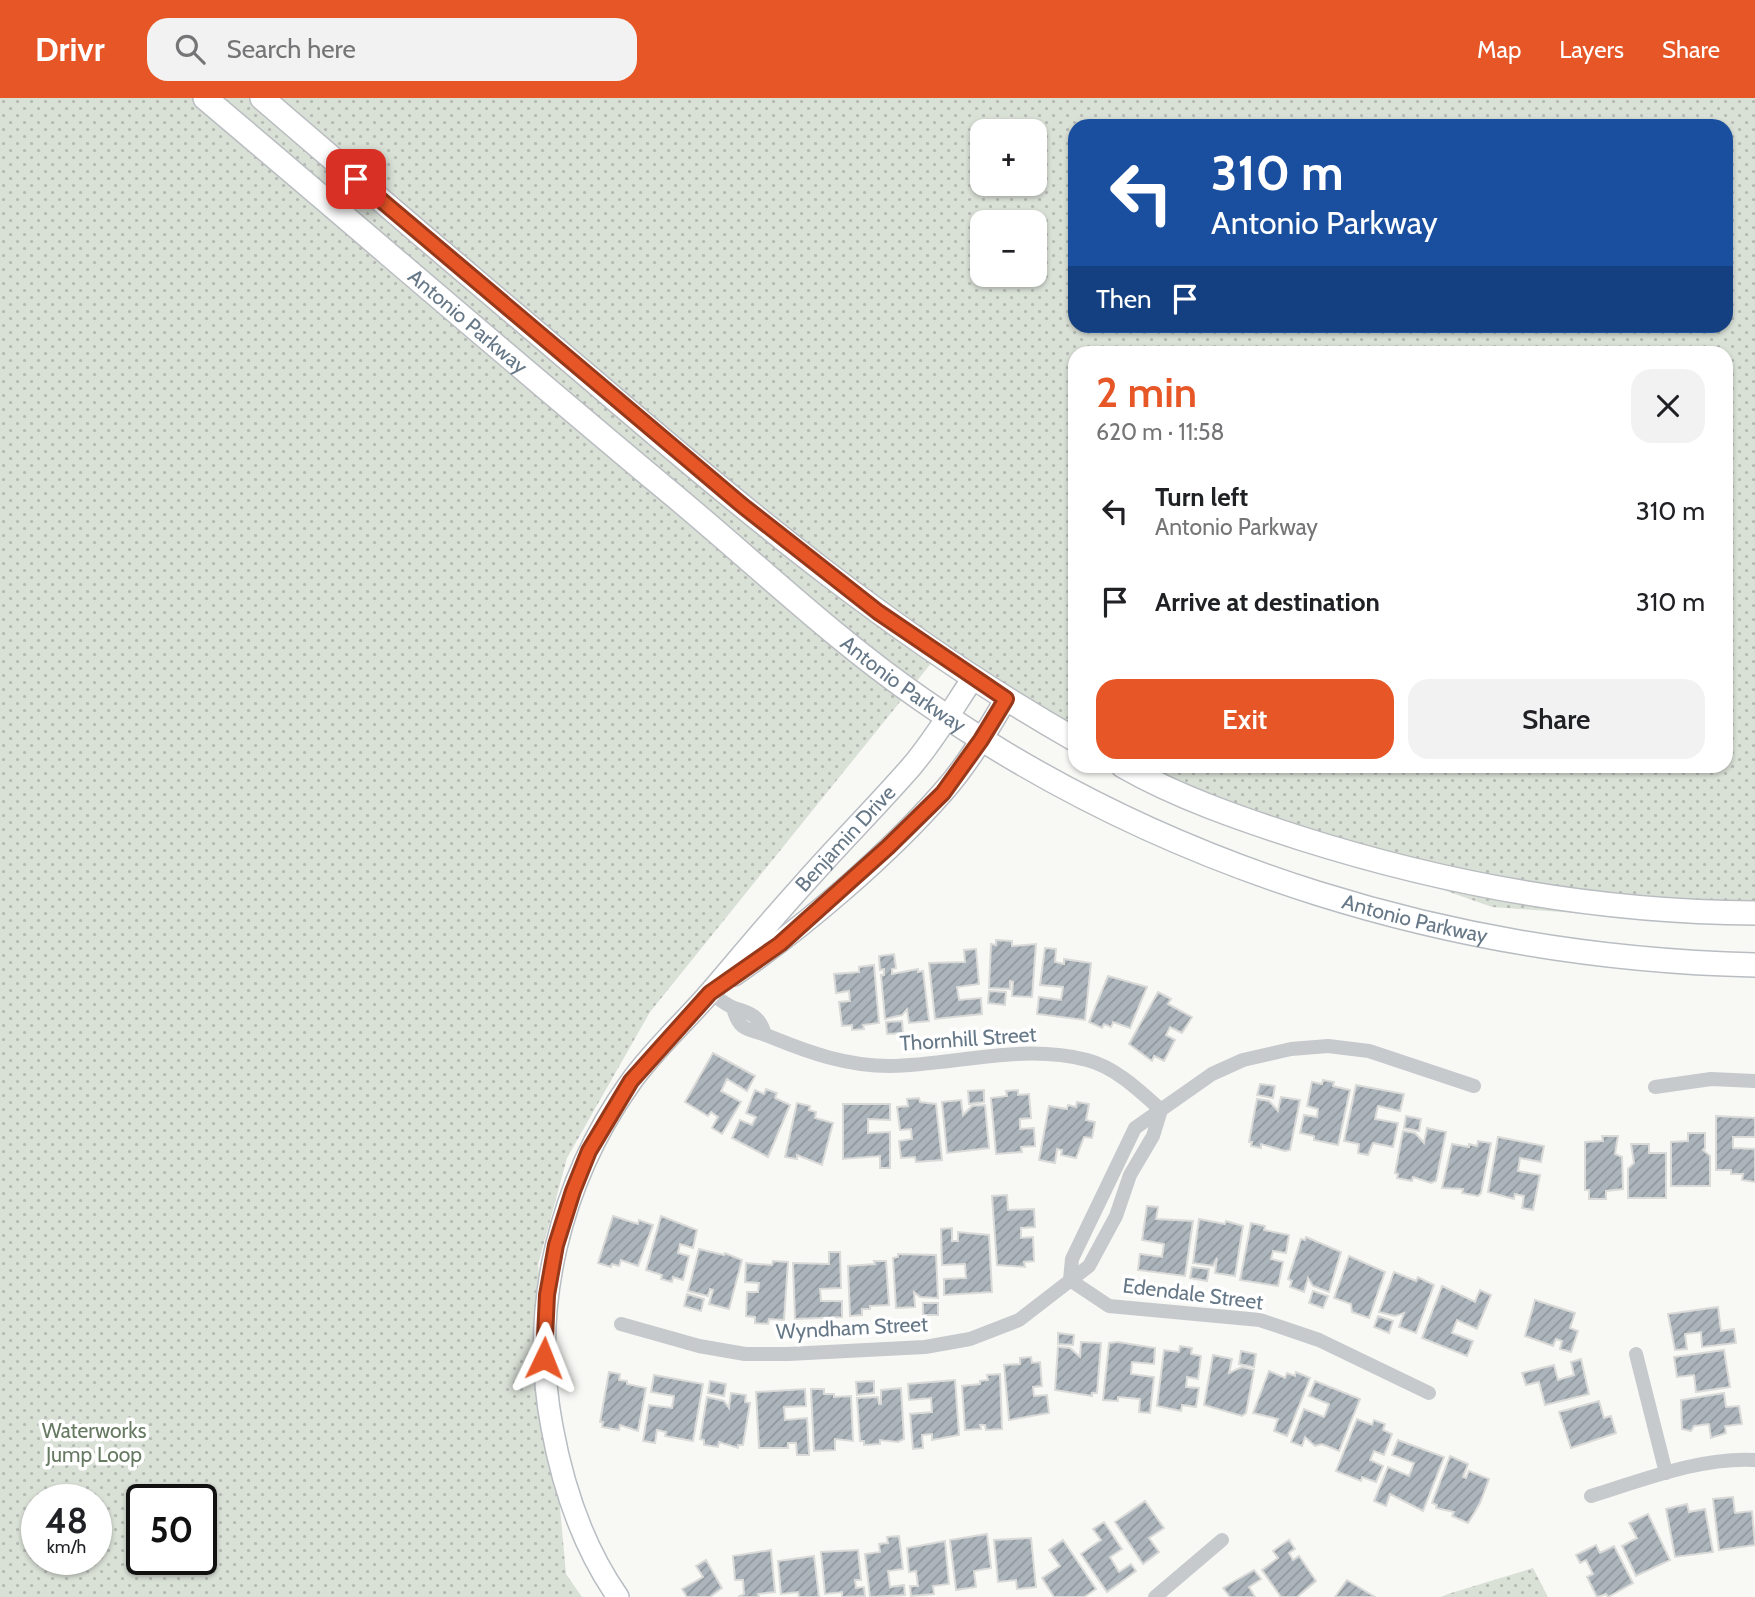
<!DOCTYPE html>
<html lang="en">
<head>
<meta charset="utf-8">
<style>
	body { margin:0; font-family:Cabin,sans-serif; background:#f2f2f2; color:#202124; height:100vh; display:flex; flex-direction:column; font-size:26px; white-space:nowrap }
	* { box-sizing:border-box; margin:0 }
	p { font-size:23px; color:#757577 }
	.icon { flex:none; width:38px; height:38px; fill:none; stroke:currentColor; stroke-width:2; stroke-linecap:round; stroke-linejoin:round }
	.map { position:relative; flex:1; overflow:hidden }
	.sheet { position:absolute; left:1068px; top:248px; width:665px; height:427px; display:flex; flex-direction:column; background:#fff; border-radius:21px; box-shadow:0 2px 5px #0004 }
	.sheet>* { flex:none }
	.banner { position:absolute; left:1068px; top:21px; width:665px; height:214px; border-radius:21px; box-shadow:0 2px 5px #0004; background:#1a4fa0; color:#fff; overflow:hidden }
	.buttons { position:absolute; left:970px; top:21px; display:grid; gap:14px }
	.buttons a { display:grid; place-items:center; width:77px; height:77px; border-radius:14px; background:#fff; box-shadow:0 2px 5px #0004; font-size:35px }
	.speed { position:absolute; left:21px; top:1386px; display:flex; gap:14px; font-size:35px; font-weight:700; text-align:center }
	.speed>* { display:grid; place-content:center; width:91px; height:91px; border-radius:50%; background:#fff; box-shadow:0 2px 5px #0004; line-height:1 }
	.speed small { font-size:18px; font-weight:400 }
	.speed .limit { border:4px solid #111; border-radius:10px; background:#fff; color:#111 }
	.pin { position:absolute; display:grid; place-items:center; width:60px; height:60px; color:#fff; margin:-30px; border-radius:14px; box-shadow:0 4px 10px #0006 }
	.me { position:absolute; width:77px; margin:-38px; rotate:2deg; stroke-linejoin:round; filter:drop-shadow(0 0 5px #0008) }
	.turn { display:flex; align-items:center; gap:24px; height:147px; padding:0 28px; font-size:32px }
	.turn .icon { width:91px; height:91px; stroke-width:2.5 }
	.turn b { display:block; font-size:49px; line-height:60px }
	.then { display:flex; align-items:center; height:66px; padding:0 28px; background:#0003; gap:14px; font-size:26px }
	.round { display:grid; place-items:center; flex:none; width:74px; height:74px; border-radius:21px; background:#f2f2f2 }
	.headline { display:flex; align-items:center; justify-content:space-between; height:119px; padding:0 28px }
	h1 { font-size:42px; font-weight:600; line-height:52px; color:#e75626 }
	.action { display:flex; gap:14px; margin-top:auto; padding:14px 28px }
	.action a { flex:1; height:80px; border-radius:21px; background:#e75626; color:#fff; font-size:28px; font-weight:600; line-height:80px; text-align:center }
	.action a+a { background:#f2f2f2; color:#202124 }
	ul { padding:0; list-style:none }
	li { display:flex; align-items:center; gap:21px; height:91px; padding:0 28px }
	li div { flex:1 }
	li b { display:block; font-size:26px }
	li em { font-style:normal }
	header { display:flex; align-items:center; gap:42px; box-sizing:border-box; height:98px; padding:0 35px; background:#e75626; color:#fff }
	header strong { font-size:33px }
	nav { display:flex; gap:38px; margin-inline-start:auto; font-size:24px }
	.search { width:490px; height:63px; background:#f2f2f2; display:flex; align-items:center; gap:18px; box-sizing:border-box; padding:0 24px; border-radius:21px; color:#757577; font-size:26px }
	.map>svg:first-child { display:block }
	.grass { fill:url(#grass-dots); fill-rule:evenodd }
	.building { fill:url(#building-hatch); stroke:#dadad8; stroke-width:2 }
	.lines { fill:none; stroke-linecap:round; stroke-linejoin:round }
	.secondary-casing { stroke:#b8bdc2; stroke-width:24 }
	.primary-casing { stroke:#b9bdc1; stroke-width:26 }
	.street { stroke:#c6cacd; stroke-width:14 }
	.secondary { stroke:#fff; stroke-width:21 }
	.primary { stroke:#fff; stroke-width:23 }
	.route-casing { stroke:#963819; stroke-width:18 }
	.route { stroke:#e75626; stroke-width:12 }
	.labels { text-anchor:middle; stroke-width:7; stroke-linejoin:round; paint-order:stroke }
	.street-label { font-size:21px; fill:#667887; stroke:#fff }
	.park-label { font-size:21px; fill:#667961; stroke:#fff }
</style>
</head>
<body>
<header>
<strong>Drivr</strong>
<div class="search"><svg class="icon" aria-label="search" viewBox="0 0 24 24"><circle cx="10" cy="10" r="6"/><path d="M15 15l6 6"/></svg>Search here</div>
<nav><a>Map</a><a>Layers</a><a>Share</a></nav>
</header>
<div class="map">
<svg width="1755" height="1499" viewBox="0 0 1755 1499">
	<defs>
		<pattern id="grass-dots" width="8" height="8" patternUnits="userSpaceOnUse" patternTransform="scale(1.75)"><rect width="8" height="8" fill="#d9e0d6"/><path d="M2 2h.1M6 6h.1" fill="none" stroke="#b4bab3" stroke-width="1.8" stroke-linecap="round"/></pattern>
		<pattern id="building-hatch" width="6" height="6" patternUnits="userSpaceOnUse" patternTransform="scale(1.75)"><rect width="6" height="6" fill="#acb5bb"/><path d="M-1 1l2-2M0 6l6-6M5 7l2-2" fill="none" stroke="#90989e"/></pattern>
	</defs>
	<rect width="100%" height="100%" fill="#f8f8f5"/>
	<path class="grass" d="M0,0h1755v828l-263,-19 -364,-128 -19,-12 617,-1v-412h-652v388l-133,-91 -291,361 -83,146 -29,107 28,309 16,23h-582zM1074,28h652v200h-652zM982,33h52v53h-52zM982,124h52v53h-52zM37,1402h59v59h-59zM142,1402h59v59h-59z
		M1533,1470l15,29h-107l7,-3z"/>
	<path class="building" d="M996,842l16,1v5l24,-2 -4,53 -20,-1 1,-14 -3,-1v8l-21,-1 2,-44 5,1z
		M1045,850l11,1 -1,13 9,2v-5l27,4 -6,57 -48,-6 2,-17 22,3 2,-13 -23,-2z
		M976,851l3,35 -22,3 2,13 22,-2 1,16 -47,5 -6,-56 36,-1 -1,-12z
		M894,856l2,14 -4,1v5l26,-5v3l5,-1 6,50 -20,2 -2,-14 -5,6 -17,4 -4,-44h3v-6l-4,1 -1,-14z
		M874,867l5,58 -16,2 1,4 -12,1v-5l-10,1 -3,-24 11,-1 -1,-10 -13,2 -2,-19 25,-2v-5z
		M1108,878l39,11 -17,41 -17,-6 -2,5 -7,-3 -2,4 -13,-6z
		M989,893l17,1 -1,13 -17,-2z
		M1158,894l13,7 -3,5 24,13 -10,16 -12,-6 -4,8 9,5 -11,21 -10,-5 -2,5 -23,-17z
		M902,923l1,12 -16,1 -1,-12z
		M713,955l42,23 -8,15 -20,-12 -6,12 20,11 -19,32 -10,-6 6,-11 -7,-5 -3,4 -23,-14z
		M1323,982l11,2 -1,4 17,4 -12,55 -24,-5v-4l-14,-3 4,-18 13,2 1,-8 -11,-3 5,-24 10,2z
		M1260,986l15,2 -2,12 -16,-3z
		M1356,987l48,9 -4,17 -22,-5 -3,13 23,4 -5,24 -20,-4 -5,12 -10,-2 1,-9 -15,-3z
		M766,991l11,4 -2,5 15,7 -22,52 -36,-19 8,-18 12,5 4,-8 -10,-4 9,-23 9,4z
		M984,992v12l-15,2 -1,-13z
		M1018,992v5l11,-1 2,24 -11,1v10l14,-1 1,18 -14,1 1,5 -26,2 -5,-56 16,-2 -1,-5z
		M1281,999l19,3 -10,50 -5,1 -24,-7v4l-10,-2 1,-4h-3l8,-43 12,2 9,10z
		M919,1000l1,4 16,2 6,56 -26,2 -1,-5 -14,1 -2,-17 13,-2 -1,-10 -11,1 -3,-23 11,-1 -1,-7z
		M961,1002l2,15 9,-9 13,-1 4,43 -42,5 -5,-51z
		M1077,1004l12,2 -3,16 9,2 -3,16 -8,-1 -8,21 -15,-3 1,-5 -5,-1 -2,14 -16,-3 10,-54 18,3 1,-4 8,2z
		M797,1005l13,3 -1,4 7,2 -1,6 18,5 -11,42 -25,-10v4l-12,-2z
		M843,1006h47v16l-22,-1v14l22,-1v36h-10v-12l-37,3z
		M1406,1018l15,3 -2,12 -15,-3z
		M1716,1018l39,2v19h-22v11l22,1v33l-13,-2 1,-6h-12v-4h-15z
		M1427,1030l19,4 -10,49 -5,2 -18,-6 -1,4 -15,-3 1,-4 -3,-1 8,-42 12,2 9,10z
		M1688,1035h17v15l-2,2 7,6v30h-39v-44l17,-1z
		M1602,1038h16l-3,18 7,3 1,32 -17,2v8h-17v-9h-4v-48l18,-1z
		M1498,1039l46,9 -3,16 -21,-4 -2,13 22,4 -7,35 -11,-2 2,-12 -9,-2 -1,5 -26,-7z
		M1478,1043l13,2 -10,50 -3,3 -16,-3 1,-4 -21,-1 10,-44 17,3v-3l8,2z
		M1631,1046h18v9h17v45h-38v-29l6,-6z
		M1007,1097l1,15 26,-1 1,18 -14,1v10l12,-1 1,24 -10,1 1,5 -28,-2 -5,-69z
		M1147,1108l11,1 -2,12 37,2 -8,55 -47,-6 2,-16 22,3 2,-13 -22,-4z
		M613,1118l25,8 1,-4 14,5 -15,41 -17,-6 -2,6 -7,-2 -1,3 -13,-4z
		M661,1118l36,14 -4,18 -13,-4 -2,9 11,3 -6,24 -10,-3 -1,5 -11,-3 1,-4 -16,-5z
		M1199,1121l26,5 1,-3 17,5 -8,50 -20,-3 2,-15 -4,8 -20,-3z
		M1251,1125l14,3 -1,4 25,5 -3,18 -13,-2 -2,8 12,3 -5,24 -38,-6z
		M952,1130v13h6v-9l31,3 3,57 -48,3v-16l22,-1 -1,-14 -23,1 -1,-36z
		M1306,1139l35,15 -12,40 -16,-6 -5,-8 -4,14 -14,-5 2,-6 -4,-2 13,-40 4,1z
		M699,1151l25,6 1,-2 17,7 -13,49 -20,-5 4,-14 -3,-1 -2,7 -20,-5z
		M829,1154h11l1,36 -21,1 1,12h21v16l-47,2 -2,-56 36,1z
		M898,1156l38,1 2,43 -18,-1 -6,-5 1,15 -19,1 -3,-50 5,-1z
		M1349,1158l36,16 -16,46 -17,-6 -1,-8 -17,-6z
		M773,1163l15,1 -4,58 -15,-1 -1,5 -13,-1v-6l-9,-1 1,-24h11l1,-9 -14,-1 1,-19 26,2z
		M874,1163h12l3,44 -19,1v3h-8v6l-12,1 -2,-50 27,-2z
		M1192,1169l17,2 -2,12 -17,-3z
		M1394,1174l22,9 2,-4 16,8 -18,48 -17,-6 5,-14 -9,3 -16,-4z
		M1442,1188l33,16 5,-12 11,5 -14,34 -20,-9 -5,13 21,8 -6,15 -45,-18z
		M1313,1193l15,5 -5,12 -14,-5z
		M687,1196l17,5 -3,12 -17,-5z
		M1535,1202l40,13 -5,15 8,3 -7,21 -11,-3 2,-8 -6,-2 -3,7 -28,-10z
		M923,1205h15v12h-15z
		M1718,1209l3,24 13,-2 2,14 -34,4 -1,-15 -16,2 2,15 -12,1 -7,-36z
		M1378,1218l15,5 -4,12 -15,-6z
		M1058,1235l16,2 -1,10 -15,-1z
		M1081,1244l20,1 -4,50h-5v3l-37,-6 3,-43 12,1 10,9z
		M1118,1244l37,6 -1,16 -22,-2 -1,12 23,3 -4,36 -11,-1 1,-13 -22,-2v4l-15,-1 6,-57z
		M1180,1248l12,2 -1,6 10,2 -3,23 -11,-2 -1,10 13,1 -3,19 -14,-2 -1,6 -24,-5 7,-56 15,2z
		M1724,1252l6,37 -34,5 -2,-17 -17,2 -3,-20z
		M1241,1253l15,3 -2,13 -15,-3z
		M1213,1257l19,4 -3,14 13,-6 12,3 -8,43 -4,3 -38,-11z
		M1031,1259l1,6 8,-1 2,24 -9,1 1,9 13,-1 2,18 -40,7 -5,-55 16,-1v-6z
		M1581,1261l8,35 -44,11 -6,-23 -13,3 -4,-12 32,-8 4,15 16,-5 -3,-13z
		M1269,1273l16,7 2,-5 8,3 1,-4 14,6 -23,58 -13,-5 4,-12 -25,-6z
		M609,1274l11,2 -1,6 8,1v3l19,4 -8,43 -18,-6 -1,5 -17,-3 1,-5h-3z
		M1000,1276l2,55 -16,1 -1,-5h-5l1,4 -16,1 -3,-44 18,-2v-3l8,-1 -1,-5z
		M654,1277l49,9 -10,57 -28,-5 1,-4 -9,-2 -2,13 -12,-2 6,-36 23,3 2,-12 -23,-4z
		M955,1282l4,55 -27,5v-6l-10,1 1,13 -10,1 -3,-35 22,-2 -1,-14 -22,2 -1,-16z
		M710,1283l16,3 -2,12 -16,-3z
		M874,1283v12l-17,2 -1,-13z
		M1315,1283l45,18 -21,52 -17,-7 -7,2 -10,-9 -3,9 -11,-4 13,-33 20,8 5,-13 -20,-8z
		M901,1290l3,51 -6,3 -18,-2v4l-16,1v-4h-4l-3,-43 21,-1 1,7h2v-14z
		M805,1291l1,17 -22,1 1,13 22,-2 2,37h-12l-1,-12h-8v5h-29l-3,-56z
		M811,1291h13v5h10v3l17,-1 2,45 -18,-2v11l-21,1z
		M731,1295l15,2 -1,7 5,1 -7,42h-5v3l-19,-6 -1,5 -14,-2v-5l-4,-1 7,-42 17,4 5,7z
		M1724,1295l2,14 13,-1 3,18 -17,2 1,7 -15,5 -2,-14 -15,2 -3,5 -9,-2 -1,-29z
		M1599,1303l5,17 7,-2 5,17 -45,15 -12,-36z
		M1357,1321l15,6 2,-5 11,4 -2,6 9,4 -8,21 -10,-4 -4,9 13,6 -7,16 -14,-5 -1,4 -25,-10z
		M1398,1342l46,17 -21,54 -33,-17 -4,12 -12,-5 14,-34 21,9 5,-13 -22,-8z
		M1450,1358l18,8 -5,13 3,1 3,-7 20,8 -9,24 -12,20 -16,-7 2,-4 -18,-4 1,-3 -5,-2z
		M1733,1399l2,16 17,-2 3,34 -36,5 -6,-51z
		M1145,1403l19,27 -15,10 10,14 -16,12 -28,-42z
		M1687,1406l2,8 16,-3 8,43 -38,5 -9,-48z
		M1648,1416l22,46 -34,16 -14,-30 15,-8 -8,-15z
		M1104,1424l18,27 -12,8 9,15 12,-8 5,7 -29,21 -26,-38 20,-14 -8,-11z
		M987,1436l4,34 -17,3 2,16 -20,3 -6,-50z
		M899,1438l4,33 -15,2 2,16 14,-2 1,10 -35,2 -5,-43 15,-2 -1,-8 9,-1 -1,-6z
		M1031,1440l5,49 -19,2 -1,-9 -18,2 -4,-42z
		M1063,1442l33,49 -12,8h-30l-12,-19 18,-12 -11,-16z
		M1289,1442l6,9 -6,4 4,7 6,-4 17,25 -19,16h-16l-19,-27 16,-12 -5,-7z
		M945,1443l4,43 -16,2 1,8 -23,2 -1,-10h8l-2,-15 -7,1 -2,-24z
		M1596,1447l4,8 14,-7 19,37 -25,14 -2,-3 -9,3 -10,-20 6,-3 -7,-14 -6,3 -4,-8z
		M771,1452l4,42 -17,2 1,3h-21l6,-3 -1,-14h-8l-2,-24z
		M858,1452l3,30h-6l1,8 8,-1 1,9 -23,1v-5l-17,2 -4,-42z
		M814,1458l5,41h-20l-1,-5 -17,2 -3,-33z
		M706,1462l16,28 -12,9h-23l-5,-8 21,-12 -7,-11z
		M1254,1472l7,9 -12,8 6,10h-25l-7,-9z
		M1347,1482l28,17h-40z"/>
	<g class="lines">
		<defs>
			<g id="secondary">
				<path d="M734,877c70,-48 153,-119 209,-183 25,-28 44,-61 63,-93"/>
				<path id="s1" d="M618,1499c-35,-50 -55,-110 -66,-170 -23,-120 8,-245 78,-344 24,-34 56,-62 83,-94 29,-34 58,-69 88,-102 36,-41 74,-79 110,-120 23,-27 42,-59 62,-89"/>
			</g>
			<g id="primary">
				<path id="s2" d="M205,0c154,130 306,262 461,391 85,70 164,147 255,210 244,171 537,259 834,266"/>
				<path d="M262,0c111,96 222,190 334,285 151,130 305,258 478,356"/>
				<path d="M1123,668c54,31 118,53 177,72 148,47 299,74 455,75"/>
			</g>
		</defs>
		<use href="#secondary" class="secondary-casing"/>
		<use href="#primary" class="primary-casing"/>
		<path class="street" d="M710,895c7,4 16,12 24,15 17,5 26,8 31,27
			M733,910c7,26 17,20 38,29 39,16 76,29 119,29 65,-1 131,-23 197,-6 28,7 53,31 74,50
			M1655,989l56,-8 44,2
			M1070,1182l2,-21 63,-131 77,-54 31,-14 48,-11 37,-3 41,5 105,35
			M1070,1182l39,26 151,14 59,20 110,53
			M621,1226l78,22 46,8h43l137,-7 45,-8 49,-19 70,-54 27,-50 14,-41 23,-39 8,-26
			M1636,1256l30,119
			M1591,1398c52,-16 109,-39 164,-36
			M1155,1499l67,-57"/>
		<use href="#secondary" class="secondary"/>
		<use href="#primary" class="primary"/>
	</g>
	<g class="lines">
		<defs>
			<path id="route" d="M356,81l387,327 135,106 128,87 -25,41 -38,53 -55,54 -108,97 -70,49 -79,88 -42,70 -16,40 -17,54 -9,50 -3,63"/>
		</defs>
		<use href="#route" class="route-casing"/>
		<use href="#route" class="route"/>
	</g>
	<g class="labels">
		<g class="street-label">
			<text dy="7" stroke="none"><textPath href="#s2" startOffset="345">Antonio Parkway</textPath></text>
			<text dy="7" stroke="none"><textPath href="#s2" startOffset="912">Antonio Parkway</textPath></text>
			<text dy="7" stroke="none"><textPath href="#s1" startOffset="872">Benjamin Drive</textPath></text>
			<text dy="7" stroke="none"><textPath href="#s2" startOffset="1479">Antonio Parkway</textPath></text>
			<text transform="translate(968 941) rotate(-4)" y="7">Thornhill Street</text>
			<text transform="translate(1193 1196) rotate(7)" y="7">Edendale Street</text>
			<text transform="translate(852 1230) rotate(-3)" y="7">Wyndham Street</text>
		</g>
		<g class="park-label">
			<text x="94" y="1340">Waterworks<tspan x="94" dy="24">Jump Loop</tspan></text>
		</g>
	</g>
</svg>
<div class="buttons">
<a>+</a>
<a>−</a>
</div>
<div class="speed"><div>48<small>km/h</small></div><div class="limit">50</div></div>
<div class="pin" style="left:356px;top:81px;background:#d93025"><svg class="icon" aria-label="arrive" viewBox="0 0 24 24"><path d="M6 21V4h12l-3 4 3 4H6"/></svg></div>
<svg class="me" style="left:544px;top:1260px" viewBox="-20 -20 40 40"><path d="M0-17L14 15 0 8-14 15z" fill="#e75626" stroke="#fff" stroke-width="4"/></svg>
<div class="banner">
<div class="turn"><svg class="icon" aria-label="left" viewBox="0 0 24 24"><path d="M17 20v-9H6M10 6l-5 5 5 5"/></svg><div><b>310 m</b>Antonio Parkway</div></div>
<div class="then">Then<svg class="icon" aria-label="arrive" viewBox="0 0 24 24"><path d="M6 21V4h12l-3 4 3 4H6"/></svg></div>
</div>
<section class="sheet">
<div class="headline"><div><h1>2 min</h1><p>620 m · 11:58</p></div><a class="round"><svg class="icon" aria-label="close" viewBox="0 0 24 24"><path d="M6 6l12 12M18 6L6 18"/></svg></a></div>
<ul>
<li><svg class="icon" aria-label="left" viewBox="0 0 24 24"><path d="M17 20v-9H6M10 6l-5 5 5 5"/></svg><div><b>Turn left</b><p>Antonio Parkway</p></div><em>310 m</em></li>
<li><svg class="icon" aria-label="arrive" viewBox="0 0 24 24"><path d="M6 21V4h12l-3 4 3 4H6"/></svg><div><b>Arrive at destination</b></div><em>310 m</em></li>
</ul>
<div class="action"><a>Exit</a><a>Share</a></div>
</section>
</div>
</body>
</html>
